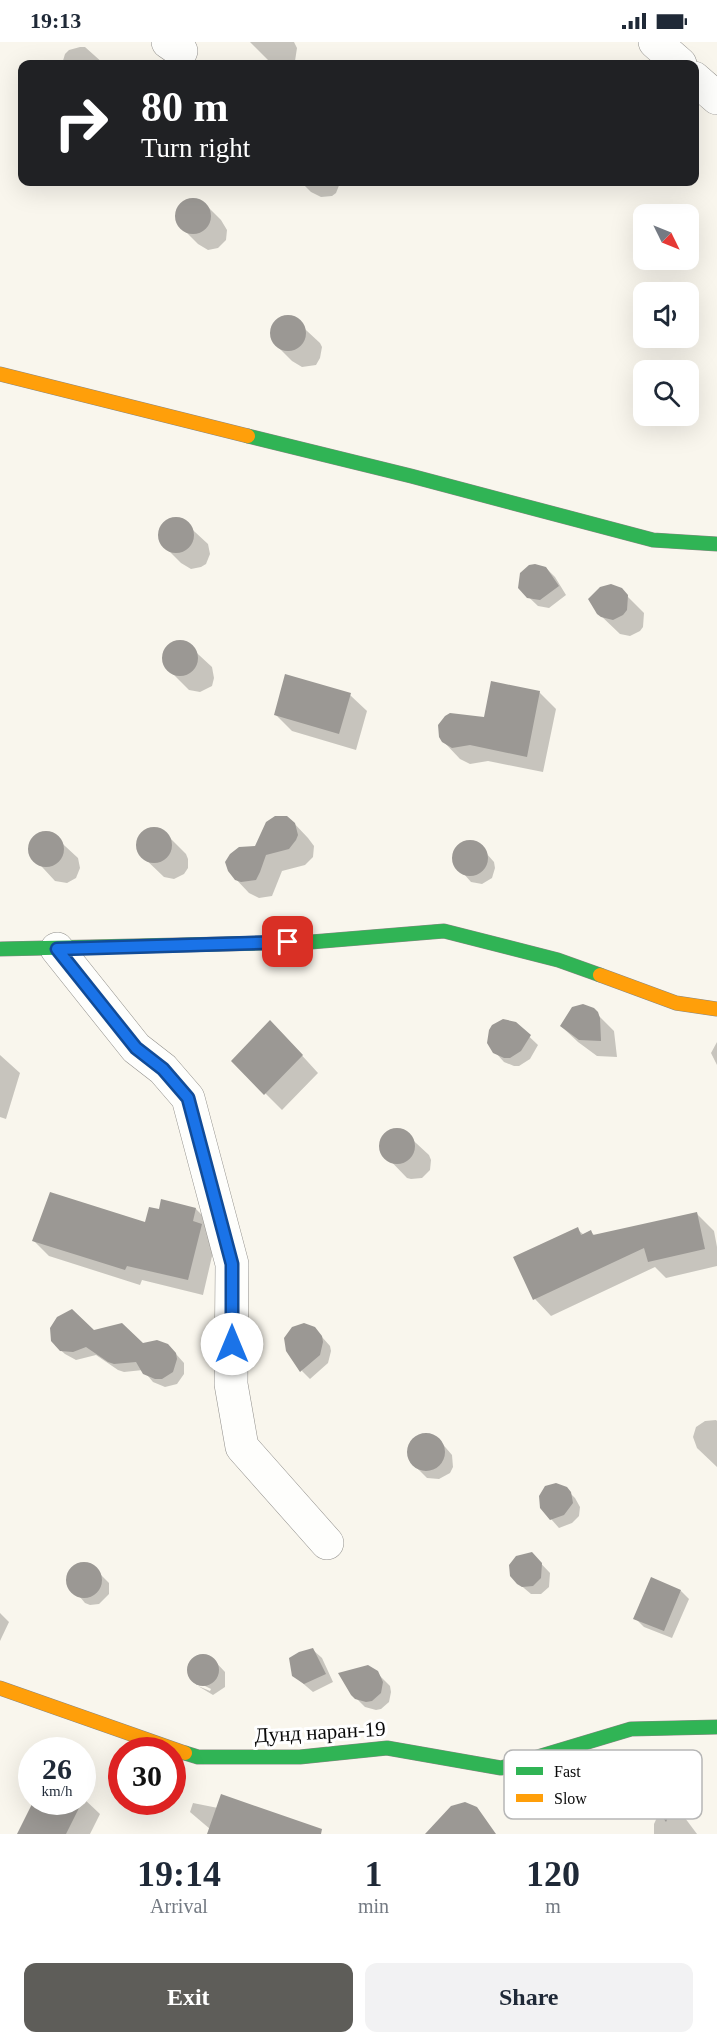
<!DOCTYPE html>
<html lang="en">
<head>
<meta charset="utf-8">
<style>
	body { margin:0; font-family:Georgia,serif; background:#f2f2f3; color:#1f2937; height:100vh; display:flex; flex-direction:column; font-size:22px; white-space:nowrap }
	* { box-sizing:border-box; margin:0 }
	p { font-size:20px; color:#747a83 }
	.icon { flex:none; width:33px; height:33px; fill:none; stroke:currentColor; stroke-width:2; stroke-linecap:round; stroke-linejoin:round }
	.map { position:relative; height:1792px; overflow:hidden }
	.drawer { display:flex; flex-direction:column; background:#fff; flex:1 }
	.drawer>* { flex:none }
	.top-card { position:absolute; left:18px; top:18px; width:681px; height:126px; border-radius:12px; box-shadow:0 6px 24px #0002; background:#202124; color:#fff; overflow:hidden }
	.needle { width:39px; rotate:133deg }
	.fabs { position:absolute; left:633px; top:162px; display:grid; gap:12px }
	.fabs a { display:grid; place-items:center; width:66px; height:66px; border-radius:12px; background:#fff; box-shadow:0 6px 24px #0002; font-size:30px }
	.speed { position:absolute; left:18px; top:1695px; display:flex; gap:12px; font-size:30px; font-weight:700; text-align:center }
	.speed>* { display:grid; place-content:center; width:78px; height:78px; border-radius:50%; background:#fff; box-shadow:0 6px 24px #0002; line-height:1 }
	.speed small { font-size:15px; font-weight:400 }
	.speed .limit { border:9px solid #d22; background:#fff; color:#111 }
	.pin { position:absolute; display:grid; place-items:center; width:51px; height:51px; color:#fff; margin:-26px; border-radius:12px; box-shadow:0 3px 9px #0006 }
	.me { position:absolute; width:66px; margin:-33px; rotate:0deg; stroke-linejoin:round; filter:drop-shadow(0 0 4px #0008) }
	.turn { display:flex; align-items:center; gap:21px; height:126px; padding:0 24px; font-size:27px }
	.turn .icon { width:78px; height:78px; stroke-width:2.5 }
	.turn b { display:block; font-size:42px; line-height:51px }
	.eta { display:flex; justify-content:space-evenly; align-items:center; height:102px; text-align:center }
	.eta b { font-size:36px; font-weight:600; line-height:42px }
	.button { display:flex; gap:12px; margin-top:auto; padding:12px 24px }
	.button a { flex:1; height:69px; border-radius:12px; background:#5e5d59; color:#fff; font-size:24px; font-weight:600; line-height:69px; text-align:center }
	.button a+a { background:#f2f2f3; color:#1f2937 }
	.status { display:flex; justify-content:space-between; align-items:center; height:42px; padding:0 30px; background:#fff; direction:ltr }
	.status svg { height:16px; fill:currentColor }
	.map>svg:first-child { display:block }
	.shadow { fill:#0003 }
	.building { fill:#9b9894 }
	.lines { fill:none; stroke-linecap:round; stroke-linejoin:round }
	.street-casing { stroke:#92908c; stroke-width:34 }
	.fast-casing { stroke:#888783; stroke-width:15 }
	.slow-casing { stroke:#888783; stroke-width:15 }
	.street { stroke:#fefefc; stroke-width:33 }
	.fast { stroke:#30b455; stroke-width:14 }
	.slow { stroke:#ff9f0a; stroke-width:14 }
	.route-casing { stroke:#114b97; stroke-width:15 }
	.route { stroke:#1a73e8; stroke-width:10 }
	.labels { text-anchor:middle; stroke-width:6; stroke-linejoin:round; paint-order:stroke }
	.street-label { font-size:21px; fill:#0a0a0a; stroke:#fff }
	.key { fill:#fff; stroke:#b6b6b6; stroke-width:1.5 }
	.key-label { font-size:16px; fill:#0a0a0a }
</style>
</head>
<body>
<div class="status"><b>19:13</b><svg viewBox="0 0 49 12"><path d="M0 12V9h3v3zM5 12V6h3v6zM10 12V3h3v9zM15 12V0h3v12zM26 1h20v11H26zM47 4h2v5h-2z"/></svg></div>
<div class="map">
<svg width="717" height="1792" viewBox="0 0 717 1792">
	<rect width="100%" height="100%" fill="#f9f6ed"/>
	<path class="shadow" d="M250,0h44l3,6 -2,13 -5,3h-18z
		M80,5h5l19,17h-42l3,-10 4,-4z
		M301,140h39v1l-4,10 -4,3 -11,1 -10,-5z
		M188,158h11l5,3 17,17 6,10 -1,10 -8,8 -10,2 -10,-6 -18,-18 -2,-4v-11l6,-9z
		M283,275l10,1 27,25 2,4 -2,11 -4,7 -14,2 -10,-6 -17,-17 -4,-10 4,-10z
		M171,477l11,1 26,24 2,10 -4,10 -5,3 -10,2 -10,-6 -18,-18 -3,-15 7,-9z
		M546,526l9,9 11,18 -17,13 -11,-2 -19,-18z
		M627,554l17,17 -1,14 -3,4 -10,5 -10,-2 -22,-21z
		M176,601h10l26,24 2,11 -2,8 -12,6 -11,-2 -17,-17 -7,-9 -1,-5 3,-10z
		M539,650l17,17 -13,63 -55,-11 -18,3 -10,-5 -17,-18z
		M350,653l17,16 -11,39 -64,-19 -17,-17z
		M291,778l17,18 6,8 -1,11 -8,8 -23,6 -10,25 -13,2 -10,-5 -17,-18 24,-28z
		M155,786l10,5 21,21 2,5v9l-4,6 -10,5 -10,-2 -22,-21 -4,-11 3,-10z
		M42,791l10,1 26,24 2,10 -4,10 -9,5 -12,-2 -24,-26v-11l6,-8z
		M469,800l10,3 15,17 1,6 -3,10 -10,6 -11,-2 -16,-18 -1,-5 2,-10 8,-6z
		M597,972l17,17 3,26 -20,-1 -19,-14 -17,-16z
		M516,982l22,21 -8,14 -11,7h-5l-10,-4 -9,-10z
		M287,997l31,34 -36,37 -49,-49z
		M717,1000v23l-6,-12z
		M0,1013l20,18 -14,46 -6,-2z
		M393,1088l10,1 26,24 2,5 -1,10 -8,8 -11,1 -4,-1 -25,-26 -1,-5 3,-11z
		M196,1167l15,15 5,15 -13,56 -61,-15 -2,5 -91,-29 -15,-15 112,-17 14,-13z
		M697,1172l17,17 3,16v19l-51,12 -11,-11 -104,49 -16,-17 42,-70 7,6 7,-3 4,4z
		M314,1286l16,18 1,5 -3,12 -18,16 -8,-8z
		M94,1289l48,13 26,1 16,18v11l-7,10 -12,3 -12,-5 -10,-12 -19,2 -6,-2 -22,-15 -20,5 -11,-6 -10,-9z
		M716,1378l1,1v46l-20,-19 -4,-11 3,-10 9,-6z
		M428,1392l12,7 12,14 1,12 -3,6 -11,6 -12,-1 -18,-18v-12l2,-6 4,-4z
		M566,1447l9,9 5,9 -1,9 -7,7 -13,5 -8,-9z
		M532,1512l18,19 -1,14 -8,7h-10l-13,-11z
		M82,1522l10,2 17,17v11l-10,10 -9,1 -5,-2 -16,-19v-10l3,-5z
		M681,1549l8,8 -17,39 -28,-11 -9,-9z
		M0,1571l9,9 -9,19z
		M313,1608l9,8 11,24 -20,10 -20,-17z
		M204,1614l7,1 14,15v15l-12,8 -15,-9 12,5 1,-2 -14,-7v3l-4,-4 -5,-12 4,-9z
		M373,1627l17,17 1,6 -2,10 -8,7 -5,1 -11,-3 -9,-9z
		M673,1727l16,18v11l-7,16 15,20h-43v-10l6,-13z
		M82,1755l18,17 -10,20h-71l15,-32h48z
		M193,1761l25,5 95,26h-105l2,-5 -20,-17z"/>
	<path class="building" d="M175 174a18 18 0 1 1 36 0a18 18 0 1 1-36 0Z
		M270 291a18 18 0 1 1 36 0a18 18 0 1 1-36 0Z
		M158 493a18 18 0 1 1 36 0a18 18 0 1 1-36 0Z
		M535,522l11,3 13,19 -19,14 -13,-2 -9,-10 2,-15 9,-8z
		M611,542l11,4 6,7 -1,15 -4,5 -10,5 -12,-3 -4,-3 -9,-15 12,-12z
		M162 616a18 18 0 1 1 36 0a18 18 0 1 1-36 0Z
		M285,632l66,19 -12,41 -65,-19z
		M491,639l49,10 -13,66 -57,-12 -18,3 -10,-6 -3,-5 -1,-12 7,-9 5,-3 34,4z
		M275,774h12l8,7 3,12 -2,5 -7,9 -23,6 -6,17 -4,8 -15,2 -6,-2 -7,-9 -3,-9 5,-8 9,-7 16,-1 11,-24z
		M136 803a18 18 0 1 1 36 0a18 18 0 1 1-36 0Z
		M28 807a18 18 0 1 1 36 0a18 18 0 1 1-36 0Z
		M452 816a18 18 0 1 1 36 0a18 18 0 1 1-36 0Z
		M583,962l11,4 4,4 2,6 1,23 -22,-1 -19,-14 12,-19z
		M503,977l13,3 15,13 -10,16 -11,7h-6l-11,-5 -6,-10 2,-13 3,-5z
		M270,978l33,35 -39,40 -33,-34z
		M379 1104a18 18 0 1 1 36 0a18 18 0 1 1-36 0Z
		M50,1150l95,30 4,-15 10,2 2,-10 35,9 -3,13 9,3 -14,56 -61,-14 -2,4 -93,-29z
		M697,1170l8,37 -57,13 -4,-14 -111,52 -20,-43 65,-30 3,8 10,-5 2,5z
		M72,1267l22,21 28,-7 21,20 14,-3 11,4 8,9 1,6 -4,13 -11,7h-7l-12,-5 -7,-12 -22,2 -6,-2 -22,-15 -13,5 -13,-1 -9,-10 -1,-13 7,-11z
		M304,1281l11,4 7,9 1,6 -3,13 -20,17 -14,-21 -2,-13 8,-11z
		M407 1410a19 19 0 1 1 38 0a19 19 0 1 1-38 0Z
		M556,1441l11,4 4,5 2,11 -9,12 -14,5 -10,-12 -1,-12 6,-10z
		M532,1510l10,11 -1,15 -8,8 -11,1 -5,-3 -7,-8 -1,-11 7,-9z
		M66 1538a18 18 0 1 1 36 0a18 18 0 1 1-36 0Z
		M651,1535l30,13 -17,41 -31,-12z
		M313,1606l13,26 -22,10 -12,-8 -3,-18 10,-6z
		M187 1628a16 16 0 1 1 32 0a16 16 0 1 1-32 0Z
		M368,1623l10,6 5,11 -2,11 -9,8 -6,1 -11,-3 -4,-4 -13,-22z
		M662,1722l12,3 4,4 4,11 -1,7 -15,33 -22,-30 -1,-7 3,-13 11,-7z
		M221,1752l101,35 -1,5h-114z
		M33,1760h49l-16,32h-49z
		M465,1760l12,5 19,27h-71l26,-28z"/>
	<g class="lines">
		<defs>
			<path id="street" d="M168,0l13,9
				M655,0l25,22
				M694,36l23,20
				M57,907l79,99 27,21 25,29 44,166 -1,120 11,63 85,96"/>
			<path id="fast" d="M248,394l163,40 242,64 64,4
				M0,907l311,-7 133,-11 114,29 42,15
				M185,1711l13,4h102l87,-9 114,20 130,-39 86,-2"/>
			<path id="slow" d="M0,332l248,62
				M600,933l76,28 41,6
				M0,1646l185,65"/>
		</defs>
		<use href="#street" class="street-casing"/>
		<use href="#fast" class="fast-casing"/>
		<use href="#slow" class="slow-casing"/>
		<use href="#street" class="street"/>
		<use href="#fast" class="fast"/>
		<use href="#slow" class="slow"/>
	</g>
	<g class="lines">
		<defs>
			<path id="route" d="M232,1302v-80l-44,-166 -25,-29 -27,-21 -79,-99 231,-7"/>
		</defs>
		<use href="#route" class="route-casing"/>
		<use href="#route" class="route"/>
	</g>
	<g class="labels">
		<g class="street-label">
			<text transform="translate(320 1690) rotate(-3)" y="7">Дунд наран-19</text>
		</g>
	</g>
	<rect x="504" y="1708" width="198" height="69" rx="9" class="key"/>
	<rect x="516" y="1725" width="27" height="8" fill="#30b455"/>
	<rect x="516" y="1752" width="27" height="8" fill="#ff9f0a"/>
	<g class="key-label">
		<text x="554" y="1735">Fast</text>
		<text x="554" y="1762">Slow</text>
	</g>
</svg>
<div class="fabs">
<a><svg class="needle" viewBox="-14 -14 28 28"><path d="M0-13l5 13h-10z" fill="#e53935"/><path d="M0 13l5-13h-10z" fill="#747a83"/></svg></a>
<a><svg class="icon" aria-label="sound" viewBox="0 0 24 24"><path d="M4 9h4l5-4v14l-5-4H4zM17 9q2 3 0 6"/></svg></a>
<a><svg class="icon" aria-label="search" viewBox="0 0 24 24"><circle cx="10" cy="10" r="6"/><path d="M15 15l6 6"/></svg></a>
</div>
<div class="speed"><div>26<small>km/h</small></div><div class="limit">30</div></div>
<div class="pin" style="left:288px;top:900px;background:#d93025"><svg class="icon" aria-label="arrive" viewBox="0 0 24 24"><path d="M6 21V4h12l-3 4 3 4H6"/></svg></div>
<svg class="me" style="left:232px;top:1302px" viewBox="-20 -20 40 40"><circle r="19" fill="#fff"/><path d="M0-13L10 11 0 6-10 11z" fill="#1a73e8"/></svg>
<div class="top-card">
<div class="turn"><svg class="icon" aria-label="right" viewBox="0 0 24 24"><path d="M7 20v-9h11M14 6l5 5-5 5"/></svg><div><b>80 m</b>Turn right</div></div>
</div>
</div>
<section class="drawer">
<div class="eta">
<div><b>19:14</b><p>Arrival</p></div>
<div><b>1</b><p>min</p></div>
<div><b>120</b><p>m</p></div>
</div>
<div class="button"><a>Exit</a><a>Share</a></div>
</section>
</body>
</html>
